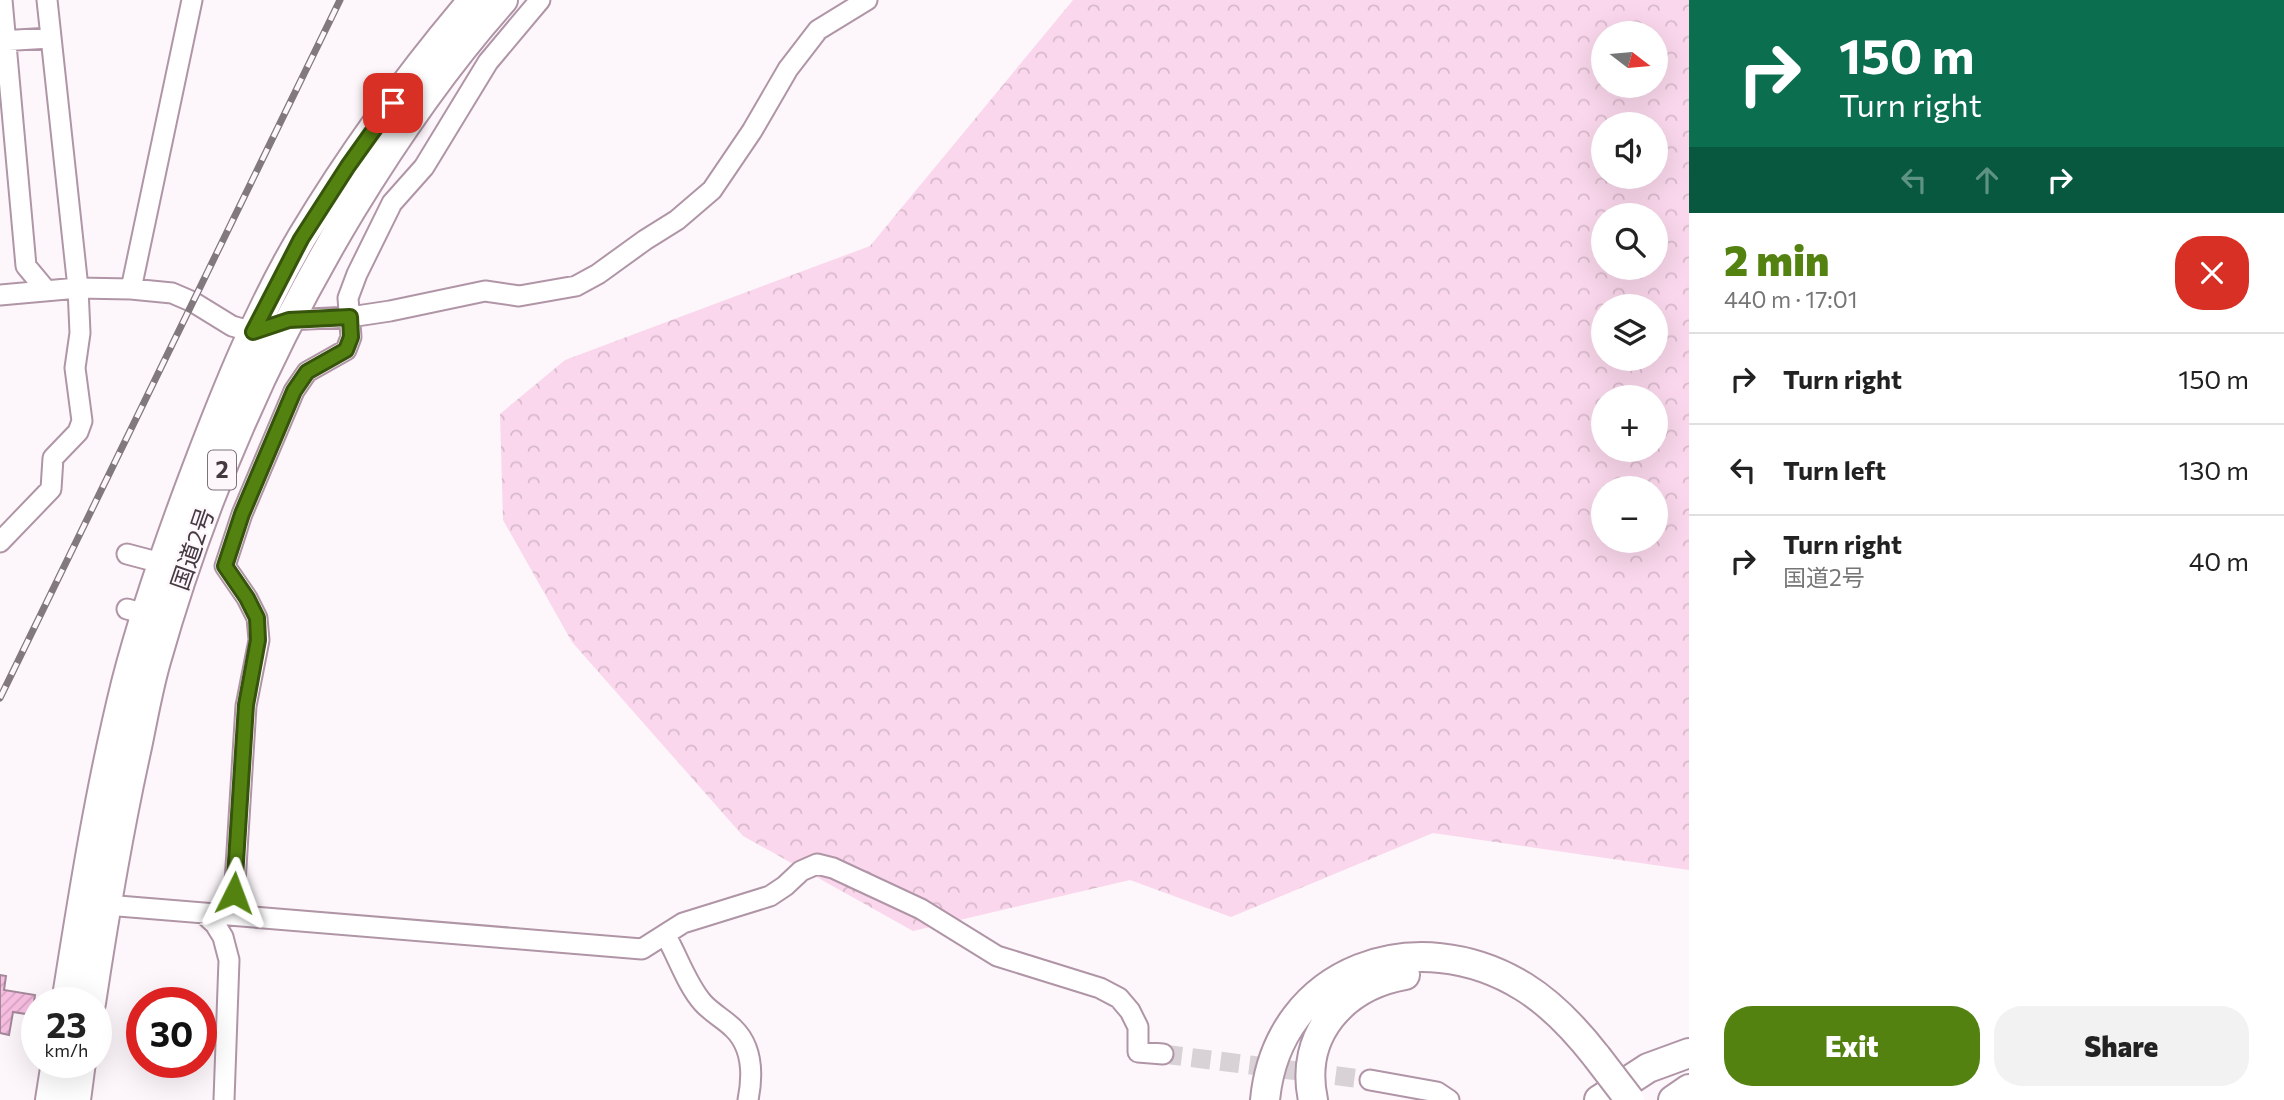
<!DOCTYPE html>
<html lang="en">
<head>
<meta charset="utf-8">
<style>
	body { margin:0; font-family:Commissioner,"Noto Sans JP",sans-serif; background:#f2f2f2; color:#222; height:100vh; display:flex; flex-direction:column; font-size:26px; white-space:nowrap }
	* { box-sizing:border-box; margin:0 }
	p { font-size:23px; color:#767676 }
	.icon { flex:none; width:38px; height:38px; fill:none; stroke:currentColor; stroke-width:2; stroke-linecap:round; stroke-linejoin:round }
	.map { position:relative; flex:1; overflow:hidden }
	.details { display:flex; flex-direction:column; background:#fff; width:595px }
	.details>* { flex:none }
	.banner { background:#0b6e4f; color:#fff; overflow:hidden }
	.needle { width:46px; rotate:106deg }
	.buttons { position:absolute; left:1591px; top:21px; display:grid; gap:14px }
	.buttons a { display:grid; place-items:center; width:77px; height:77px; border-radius:50%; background:#fff; box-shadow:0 7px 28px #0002; font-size:35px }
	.speed { position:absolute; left:21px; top:987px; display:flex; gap:14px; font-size:35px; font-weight:700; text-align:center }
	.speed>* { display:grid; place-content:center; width:91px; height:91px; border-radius:50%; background:#fff; box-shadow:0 7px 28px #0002; line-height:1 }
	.speed small { font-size:18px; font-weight:400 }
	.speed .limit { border:10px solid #d22; background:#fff; color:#111 }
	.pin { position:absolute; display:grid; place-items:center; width:60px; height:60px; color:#fff; margin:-30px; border-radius:14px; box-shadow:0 4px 10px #0006 }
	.me { position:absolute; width:77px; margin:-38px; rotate:3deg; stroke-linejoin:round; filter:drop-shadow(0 0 5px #0008) }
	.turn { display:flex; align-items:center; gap:24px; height:147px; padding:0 35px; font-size:32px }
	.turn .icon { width:91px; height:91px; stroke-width:2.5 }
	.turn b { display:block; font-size:49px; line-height:60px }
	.lanes { display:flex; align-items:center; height:66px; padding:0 35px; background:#0003; justify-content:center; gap:35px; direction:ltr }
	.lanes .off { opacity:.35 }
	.round { display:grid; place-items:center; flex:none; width:74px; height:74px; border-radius:28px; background:#f2f2f2 }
	.head { display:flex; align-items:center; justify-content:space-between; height:119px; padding:0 35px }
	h1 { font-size:42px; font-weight:800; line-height:52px; color:#538211 }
	.action { display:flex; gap:14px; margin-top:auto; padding:14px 35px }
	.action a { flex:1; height:80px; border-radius:28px; background:#538211; color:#fff; font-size:28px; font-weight:800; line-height:80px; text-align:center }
	.action a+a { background:#f2f2f2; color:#222 }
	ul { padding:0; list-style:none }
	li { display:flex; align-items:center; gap:21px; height:91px; padding:0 35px; border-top:2px solid #e0e0e0 }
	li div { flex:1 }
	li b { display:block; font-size:26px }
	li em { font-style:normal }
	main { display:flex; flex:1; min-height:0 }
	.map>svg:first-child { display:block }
	.forest { fill:url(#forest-crowns); fill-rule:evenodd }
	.building { fill:url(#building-hatch); stroke:#a38899; stroke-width:2 }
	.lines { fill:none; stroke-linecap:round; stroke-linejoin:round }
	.minor-tunnel { stroke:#d8d1d6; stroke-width:19; stroke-dasharray:19 10; stroke-linecap:butt }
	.minor-casing { stroke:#b095a6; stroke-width:23 }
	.highway-casing { stroke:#b095a6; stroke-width:32 }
	.minor { stroke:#fff; stroke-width:19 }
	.highway { stroke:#fff; stroke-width:28 }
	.rail-casing { stroke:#82797f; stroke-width:7 }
	.rail { stroke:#fdf7fb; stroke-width:4.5; stroke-dasharray:13; stroke-linecap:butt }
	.highway-bridge-casing { stroke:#b095a6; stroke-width:32; stroke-linecap:butt }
	.highway-bridge { stroke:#fff; stroke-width:28 }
	.route-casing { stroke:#36540b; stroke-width:18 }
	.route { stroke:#538211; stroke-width:12 }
	.labels { text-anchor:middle; stroke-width:5; stroke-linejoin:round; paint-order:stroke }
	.shield { fill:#fdf7fb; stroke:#7c7278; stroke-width:2 }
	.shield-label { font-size:23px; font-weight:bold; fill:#443940 }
	.street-label { font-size:24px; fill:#443940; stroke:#fdf7fb }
</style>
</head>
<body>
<main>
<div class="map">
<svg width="1689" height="1100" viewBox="0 0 1689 1100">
	<defs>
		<pattern id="forest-crowns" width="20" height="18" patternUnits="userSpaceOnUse" patternTransform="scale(1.75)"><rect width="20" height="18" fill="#fad7ec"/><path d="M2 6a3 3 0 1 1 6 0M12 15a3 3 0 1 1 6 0" fill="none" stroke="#d8b9cb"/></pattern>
		<pattern id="building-hatch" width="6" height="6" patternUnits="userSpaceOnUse" patternTransform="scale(1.75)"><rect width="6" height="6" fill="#f8bee2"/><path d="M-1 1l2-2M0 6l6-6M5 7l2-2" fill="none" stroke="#d6a4c3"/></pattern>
	</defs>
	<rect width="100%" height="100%" fill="#fdf7fb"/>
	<path class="forest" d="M1073,0h616v870l-256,-37 -202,84 -101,-37 -217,51 -170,-95 -171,-194 -69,-122 -3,-106 65,-54 305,-114zM1603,33h53v53h-53zM1603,124h53v53h-53zM1603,215h53v53h-53zM1603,306h53v53h-53zM1603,397h53v53h-53zM1603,488h53v53h-53z"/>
	<path class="building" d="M0,975l6,1 -2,14 31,5 -3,20 -19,-3 -4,23 -9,-2z"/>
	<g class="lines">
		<path class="minor-tunnel" d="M1163,1054l207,26"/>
		<defs>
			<path id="minor" d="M2,0l24,266 20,24
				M0,41l50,-3
				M131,289l61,-289
				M0,295l78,-7 53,1 41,4 21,9 39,24 21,6 36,-12 61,-3 40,-6 95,-20 34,5 57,-10 22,-12 47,-34 32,-20 35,-30 40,-59 36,-62 30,-39 49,-30
				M0,542l51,-53 2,-31 25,-26 4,-11 -7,-53 5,-35 -2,-45 -31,-288
				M127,554l34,9
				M127,609l18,5
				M94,904l548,45 41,-26 87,-27 15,-10 16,-15 16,-7 16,4 88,41 76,47 103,32 19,10 11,13 8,16v25l25,2
				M203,913l12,11 8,13 6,23 -5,140
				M233,915l13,-209 13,-66 -2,-22 -10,-20 -22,-32 17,-52 52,-123 13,-19 39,-22 5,-13 -3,-39 9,-24 35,-71 32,-36 64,-105 52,-62
				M666,936c12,21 21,49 37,67 9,10 21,16 30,25 20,19 20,47 15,72
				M1370,1080l67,12 12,8"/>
			<path id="highway" d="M66,1003c17,-107 34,-215 60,-320 19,-74 44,-144 71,-215 30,-79 62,-158 105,-231 50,-83 108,-163 171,-237
				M91,1003c13,-86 27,-171 46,-256 6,-29 11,-58 19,-86 45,-159 110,-310 195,-451 45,-74 94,-145 152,-210
				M50,1100l6,-38
				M76,1100l5,-38
				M1265,1100c13,-133 153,-179 259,-113 29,18 52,43 73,70
				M1313,1100c-14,-65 30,-114 92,-125
				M1599,1100l49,-32 41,-15
				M1673,1100l16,-11"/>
		</defs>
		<use href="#minor" class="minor-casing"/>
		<use href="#highway" class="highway-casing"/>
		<use href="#minor" class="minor"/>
		<use href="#highway" class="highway"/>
		<defs>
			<path id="rail" d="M0,698l340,-698"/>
		</defs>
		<use href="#rail" class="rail-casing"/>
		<use href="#rail" class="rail"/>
		<defs>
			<path id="highway-bridge" d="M1597,1057l33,43"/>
		</defs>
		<use href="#highway-bridge" class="highway-bridge-casing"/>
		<use href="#highway-bridge" class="highway-bridge"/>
	</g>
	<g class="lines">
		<defs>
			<path id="route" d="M234,893l12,-188 12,-65 -1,-22 -10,-20 -22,-32 17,-52 52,-123 13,-19 39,-22 5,-13 -1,-20 -61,3 -36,12 48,-93 47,-73 45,-63"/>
		</defs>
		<use href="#route" class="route-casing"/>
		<use href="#route" class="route"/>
	</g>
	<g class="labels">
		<rect class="shield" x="208" y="450.5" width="28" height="39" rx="5"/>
		<g class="shield-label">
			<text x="222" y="478">2</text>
		</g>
		<g class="street-label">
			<text transform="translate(193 549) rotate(-71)" y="8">国道2号</text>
		</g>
	</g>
</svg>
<div class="buttons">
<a><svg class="needle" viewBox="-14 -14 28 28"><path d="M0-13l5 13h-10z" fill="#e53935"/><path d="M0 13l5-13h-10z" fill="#767676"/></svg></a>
<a><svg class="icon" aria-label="sound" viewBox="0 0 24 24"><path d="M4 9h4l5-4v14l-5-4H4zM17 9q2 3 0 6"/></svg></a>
<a><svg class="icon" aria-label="search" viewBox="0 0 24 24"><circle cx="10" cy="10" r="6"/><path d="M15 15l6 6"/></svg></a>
<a><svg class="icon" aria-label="layers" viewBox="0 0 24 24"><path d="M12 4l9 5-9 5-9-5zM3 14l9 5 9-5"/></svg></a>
<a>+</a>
<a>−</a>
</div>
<div class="speed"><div>23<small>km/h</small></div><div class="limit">30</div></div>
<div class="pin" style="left:393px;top:103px;background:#d93025"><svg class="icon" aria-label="arrive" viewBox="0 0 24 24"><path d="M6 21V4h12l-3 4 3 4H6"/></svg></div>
<svg class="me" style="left:234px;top:893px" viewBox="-20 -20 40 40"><path d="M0-17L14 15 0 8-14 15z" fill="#538211" stroke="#fff" stroke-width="4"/></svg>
</div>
<section class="details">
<div class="banner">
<div class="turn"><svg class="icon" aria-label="right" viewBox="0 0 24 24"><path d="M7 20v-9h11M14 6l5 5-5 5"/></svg><div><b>150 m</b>Turn right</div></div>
<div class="lanes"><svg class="icon off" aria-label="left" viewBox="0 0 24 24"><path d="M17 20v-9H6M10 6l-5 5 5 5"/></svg><svg class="icon off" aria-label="ahead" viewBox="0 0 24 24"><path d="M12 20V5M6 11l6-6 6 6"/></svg><svg class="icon" aria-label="right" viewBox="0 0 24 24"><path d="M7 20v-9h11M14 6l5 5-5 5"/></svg></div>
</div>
<div class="head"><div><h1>2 min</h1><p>440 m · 17:01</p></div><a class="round" style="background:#d93025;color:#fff"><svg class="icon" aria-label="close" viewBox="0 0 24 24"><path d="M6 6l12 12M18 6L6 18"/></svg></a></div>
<ul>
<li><svg class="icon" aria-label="right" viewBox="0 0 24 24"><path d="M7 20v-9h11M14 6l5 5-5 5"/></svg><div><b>Turn right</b></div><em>150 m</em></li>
<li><svg class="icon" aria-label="left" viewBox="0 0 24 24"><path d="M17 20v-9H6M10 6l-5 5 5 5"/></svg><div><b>Turn left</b></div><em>130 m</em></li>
<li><svg class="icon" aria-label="right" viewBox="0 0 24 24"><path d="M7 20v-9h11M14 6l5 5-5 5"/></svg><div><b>Turn right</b><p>国道2号</p></div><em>40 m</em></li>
</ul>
<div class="action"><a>Exit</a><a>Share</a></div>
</section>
</main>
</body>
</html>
